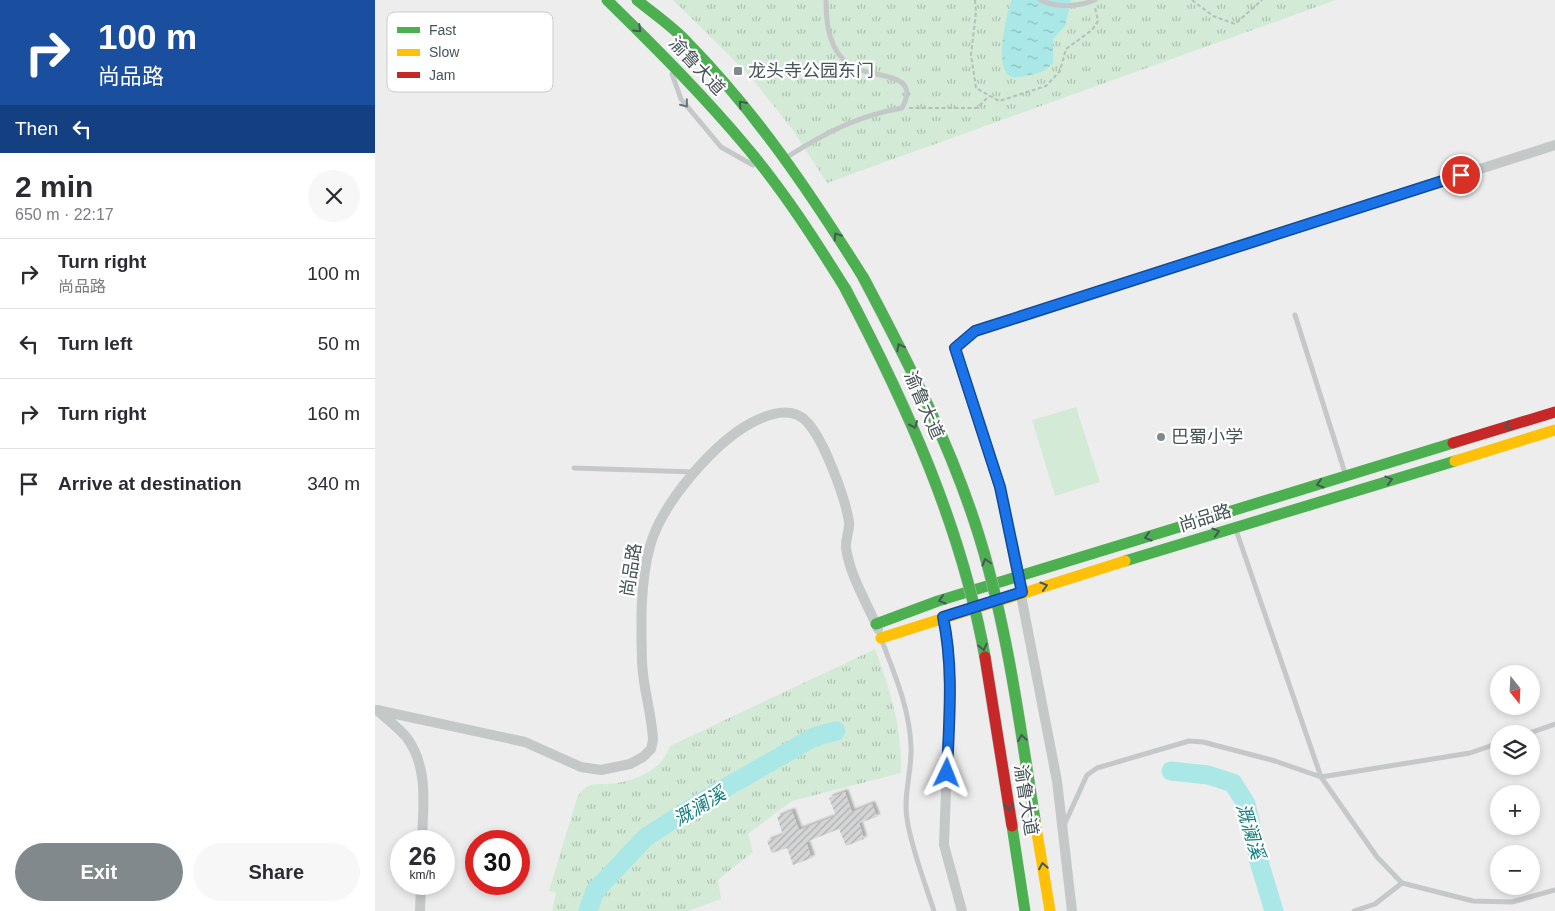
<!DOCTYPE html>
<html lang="en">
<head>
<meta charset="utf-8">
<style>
	body { margin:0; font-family:Arial,"Noto Sans SC",sans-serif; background:#f7f7f7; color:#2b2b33; height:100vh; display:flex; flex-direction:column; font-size:19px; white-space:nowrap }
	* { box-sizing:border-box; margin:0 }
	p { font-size:16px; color:#7c7c81 }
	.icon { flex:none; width:28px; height:28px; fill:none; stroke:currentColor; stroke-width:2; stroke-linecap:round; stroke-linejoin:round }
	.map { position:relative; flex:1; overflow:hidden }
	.details { display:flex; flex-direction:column; background:#fff; width:375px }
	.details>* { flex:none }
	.banner { background:#1a4fa0; color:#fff; overflow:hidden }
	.needle { width:32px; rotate:162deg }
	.fabs { position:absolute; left:1115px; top:665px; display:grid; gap:10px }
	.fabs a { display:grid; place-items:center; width:50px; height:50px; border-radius:50%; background:#fff; box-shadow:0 2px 8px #0003; font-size:25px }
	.speed { position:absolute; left:15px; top:830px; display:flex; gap:10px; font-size:25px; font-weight:700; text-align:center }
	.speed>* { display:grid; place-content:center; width:65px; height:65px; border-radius:50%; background:#fff; box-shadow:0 2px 8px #0003; line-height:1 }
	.speed small { font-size:12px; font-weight:400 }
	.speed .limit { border:8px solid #d22; background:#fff; color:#111 }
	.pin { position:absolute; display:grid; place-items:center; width:42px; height:42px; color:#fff; margin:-21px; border:2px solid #fff; border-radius:50%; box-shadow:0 1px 5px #0007 }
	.me { position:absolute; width:55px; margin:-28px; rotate:2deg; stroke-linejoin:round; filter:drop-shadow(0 0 4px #0008) }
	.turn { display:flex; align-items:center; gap:18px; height:105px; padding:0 15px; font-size:22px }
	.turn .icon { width:65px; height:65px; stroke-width:2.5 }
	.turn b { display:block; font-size:35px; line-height:42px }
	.then { display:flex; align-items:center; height:48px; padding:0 15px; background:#0003; gap:10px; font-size:19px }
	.round { display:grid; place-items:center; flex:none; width:52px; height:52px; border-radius:26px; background:#f7f7f7 }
	.summary { display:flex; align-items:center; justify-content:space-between; height:85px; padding:0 15px }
	h1 { font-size:30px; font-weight:600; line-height:38px }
	.cta { display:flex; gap:10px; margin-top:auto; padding:10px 15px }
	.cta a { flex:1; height:58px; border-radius:30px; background:#81898c; color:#fff; font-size:20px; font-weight:600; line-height:58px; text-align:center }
	.cta a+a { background:#f7f7f7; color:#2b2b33 }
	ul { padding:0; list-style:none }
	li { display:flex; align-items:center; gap:15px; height:70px; padding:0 15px; border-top:1px solid #e1e1e2 }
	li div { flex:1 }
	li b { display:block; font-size:19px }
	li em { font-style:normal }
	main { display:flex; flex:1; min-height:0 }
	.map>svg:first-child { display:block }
	.grass { fill:#d3ebd6 }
	.park { fill:url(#park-tufts) }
	.water { fill:url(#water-ripples) }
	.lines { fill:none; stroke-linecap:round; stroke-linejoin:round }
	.river { stroke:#aae7e7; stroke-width:19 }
	.building { fill:url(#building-hatch); filter:url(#shadow) }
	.path { stroke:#b4c0ba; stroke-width:2; stroke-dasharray:4 2.5; stroke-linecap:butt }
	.lane { stroke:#c4c8c9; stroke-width:5 }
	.street { stroke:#c4c8c9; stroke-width:10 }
	.fast { stroke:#4caf50; stroke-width:11 }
	.slow { stroke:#ffc107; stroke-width:11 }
	.jam { stroke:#c62828; stroke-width:11 }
	.fast-bridge-casing { stroke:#b3b9bc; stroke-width:12; stroke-linecap:butt }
	.jam-bridge-casing { stroke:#b3b9bc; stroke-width:12; stroke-linecap:butt }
	.fast-bridge { stroke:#4caf50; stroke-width:11 }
	.jam-bridge { stroke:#c62828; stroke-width:11 }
	.oneway { stroke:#465858 }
	.oneway2 { stroke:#6c767a }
	.route-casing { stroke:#114b97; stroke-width:12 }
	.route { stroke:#1a73e8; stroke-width:9 }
	.poi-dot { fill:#81898c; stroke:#fff; stroke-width:2 }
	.labels { text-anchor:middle; stroke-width:4.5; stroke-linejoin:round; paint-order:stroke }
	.street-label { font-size:18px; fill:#465358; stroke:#fff }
	.poi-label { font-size:18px; fill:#465358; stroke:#fff; text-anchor:start }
	.water-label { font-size:19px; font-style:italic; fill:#157f7f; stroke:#fff }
	.key { fill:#fff; stroke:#c8cbcd; stroke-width:1 }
	.key-label { font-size:14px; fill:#465358 }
</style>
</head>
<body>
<main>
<section class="details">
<div class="banner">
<div class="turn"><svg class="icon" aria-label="right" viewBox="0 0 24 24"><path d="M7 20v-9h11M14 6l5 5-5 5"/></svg><div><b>100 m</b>尚品路</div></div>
<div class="then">Then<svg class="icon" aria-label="left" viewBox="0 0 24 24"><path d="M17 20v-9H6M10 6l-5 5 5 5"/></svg></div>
</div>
<div class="summary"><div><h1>2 min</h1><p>650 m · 22:17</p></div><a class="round"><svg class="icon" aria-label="close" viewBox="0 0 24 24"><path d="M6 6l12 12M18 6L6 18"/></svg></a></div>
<ul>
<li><svg class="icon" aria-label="right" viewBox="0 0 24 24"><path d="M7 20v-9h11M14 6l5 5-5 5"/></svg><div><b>Turn right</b><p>尚品路</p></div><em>100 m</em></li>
<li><svg class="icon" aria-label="left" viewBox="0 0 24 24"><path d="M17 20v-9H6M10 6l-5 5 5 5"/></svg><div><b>Turn left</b></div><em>50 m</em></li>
<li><svg class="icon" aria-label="right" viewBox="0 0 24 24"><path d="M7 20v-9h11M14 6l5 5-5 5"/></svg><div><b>Turn right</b></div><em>160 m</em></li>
<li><svg class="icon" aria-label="arrive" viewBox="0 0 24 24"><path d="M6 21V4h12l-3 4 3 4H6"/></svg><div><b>Arrive at destination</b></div><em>340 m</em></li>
</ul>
<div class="cta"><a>Exit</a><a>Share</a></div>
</section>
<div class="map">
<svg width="1180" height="911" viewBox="0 0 1180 911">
	<defs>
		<pattern id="park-tufts" width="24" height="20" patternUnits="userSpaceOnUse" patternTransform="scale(1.25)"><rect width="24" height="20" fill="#d3ebd6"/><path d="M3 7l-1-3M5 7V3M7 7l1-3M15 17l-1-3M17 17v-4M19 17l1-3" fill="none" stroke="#adc1b0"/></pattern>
		<pattern id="water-ripples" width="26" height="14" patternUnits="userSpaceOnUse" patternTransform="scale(1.25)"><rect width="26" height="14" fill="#aae7e7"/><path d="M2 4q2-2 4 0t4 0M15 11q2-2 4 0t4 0" fill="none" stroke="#8cbebe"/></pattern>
		<pattern id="building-hatch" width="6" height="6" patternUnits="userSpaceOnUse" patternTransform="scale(1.25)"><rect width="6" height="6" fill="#d4d5d5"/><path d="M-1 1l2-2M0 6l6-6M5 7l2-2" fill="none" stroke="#aeafb0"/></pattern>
		<filter id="shadow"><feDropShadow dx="3" dy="-3" stdDeviation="1" flood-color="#0004"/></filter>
	</defs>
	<rect width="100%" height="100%" fill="#eeeded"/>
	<path class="grass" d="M701,407l24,75 -45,14 -23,-76z"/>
	<path class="park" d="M298,0h663l-509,183 -35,-54 -42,-53z
		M500,649c16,44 27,77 26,124l-109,28 -44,33 5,18 -35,28 3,19 -33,12h-136l4,-18 -7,-2 28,-93c4,-6 7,-11 14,-13 6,-2 13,0 19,-1 26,-3 51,-13 60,-38z"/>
	<path class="water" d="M637,0h59l-6,26 -12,13v24c-8,9 -17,11 -28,13 -7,1 -14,3 -18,-2 -11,-13 -1,-60 5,-74z"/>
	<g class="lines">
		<path class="river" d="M796,771l37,4 25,8 13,21 14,61 14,46
			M213,911l7,-20 51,-54 60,-38 108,-62 22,-6"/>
	</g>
	<path class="building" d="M470,792l7,20 20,-8 5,13 -18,6 5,16 -18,7 -7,-17 -33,13 6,16 -19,7 -6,-17 -15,5 -5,-12 16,-6 -6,-18 15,-6 7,19 37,-14 -7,-18z"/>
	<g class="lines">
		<path class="path" d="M600,0l1,12 -5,43 5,33 23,13 47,-15 14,-15 6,-22 26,-19 6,-9 -3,-14
			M817,0l21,16 22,8 27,-24
			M534,108h68l12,-12"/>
		<path class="lane" d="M665,0c17,8 38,7 55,0
			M297,74l9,25 40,48 32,18
			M412,157c38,-24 70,-41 115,-49 21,-38 -32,-29 -51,-42 -22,-15 -25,-41 -25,-66
			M920,315l50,158
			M199,468l120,4
			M861,530l85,247 56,80 25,26 71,18 39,1 43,-12
			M507,641c13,34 28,69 29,106 1,24 -8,48 -4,72 4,28 18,64 27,92
			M1152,734l28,-10
			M690,823l22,-48 10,-7 92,-27 14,1 72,19 46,16 149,-24 29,-10
			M979,911l21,-7 27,-21"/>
		<path class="street" d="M568,617l4,21 3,46 -6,161 18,66
			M2,710l148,32 56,25 20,3 29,-6 13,-7 8,-8 2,-9c-1,-26 -10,-51 -11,-78 -1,-38 -2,-79 8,-116 12,-43 63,-102 101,-123 17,-9 41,-18 56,-1 17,18 38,75 42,100 1,9 -4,17 -3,26 4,28 21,55 32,81
			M3,711c10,9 21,17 29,27 22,30 16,69 15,103
			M45,911l1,-27
			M697,911l-15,-130 -57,-294 -45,-139 20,-17 580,-186"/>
		<path class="fast" d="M232,0c49,48 98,97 142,150 36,43 66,90 96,138
			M262,0c17,14 35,26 50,42 69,70 124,152 176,235
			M750,561l330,-100
			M501,624l62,-23 515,-158
			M637,826l13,85"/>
		<path class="slow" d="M1080,461l100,-31
			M506,638l244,-77
			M660,821l15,90"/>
		<path class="jam" d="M1078,443l102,-31"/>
		<defs>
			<path id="fast-bridge" d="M488,277c45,85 89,170 117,262 28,92 40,187 55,282
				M470,288c62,118 116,237 140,369"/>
			<path id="jam-bridge" d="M610,657l27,169"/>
		</defs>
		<use href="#fast-bridge" class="fast-bridge-casing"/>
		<use href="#jam-bridge" class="jam-bridge-casing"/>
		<use href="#fast-bridge" class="fast-bridge"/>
		<use href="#jam-bridge" class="jam-bridge"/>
	</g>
	<defs><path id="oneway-chevron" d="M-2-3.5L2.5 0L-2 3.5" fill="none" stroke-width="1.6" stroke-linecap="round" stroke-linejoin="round" transform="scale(1.25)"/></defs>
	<g class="oneway">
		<use href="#oneway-chevron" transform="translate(263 29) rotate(44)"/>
		<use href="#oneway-chevron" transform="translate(367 104) rotate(-131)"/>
		<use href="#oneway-chevron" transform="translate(462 236) rotate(-123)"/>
		<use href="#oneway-chevron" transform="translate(525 347) rotate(-118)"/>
		<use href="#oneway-chevron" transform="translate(539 425) rotate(66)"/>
		<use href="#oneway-chevron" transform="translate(1133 426) rotate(163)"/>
		<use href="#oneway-chevron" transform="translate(1014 480) rotate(-17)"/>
		<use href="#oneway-chevron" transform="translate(945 484) rotate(163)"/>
		<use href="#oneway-chevron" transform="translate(841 532) rotate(-17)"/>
		<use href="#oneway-chevron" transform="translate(773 537) rotate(163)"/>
		<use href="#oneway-chevron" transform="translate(611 562) rotate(-105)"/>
		<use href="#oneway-chevron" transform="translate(669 586) rotate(-17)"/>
		<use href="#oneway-chevron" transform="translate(567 600) rotate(163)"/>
		<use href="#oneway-chevron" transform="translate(608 647) rotate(77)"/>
		<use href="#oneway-chevron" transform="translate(647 738) rotate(-99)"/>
		<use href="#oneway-chevron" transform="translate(634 807) rotate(81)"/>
		<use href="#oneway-chevron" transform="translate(668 866) rotate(-100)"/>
	</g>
	<use class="oneway2" href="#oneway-chevron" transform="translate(310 104) rotate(51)"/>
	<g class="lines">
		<defs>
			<path id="route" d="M572,773c2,-52 7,-105 -4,-156l79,-25 -22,-105 -45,-139 20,-17 486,-156"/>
		</defs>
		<use href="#route" class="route-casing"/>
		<use href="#route" class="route"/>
	</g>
	<g class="poi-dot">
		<rect x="358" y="66" width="10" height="10" rx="2.5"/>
		<circle cx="786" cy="437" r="5"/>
	</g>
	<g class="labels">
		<g class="street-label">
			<text transform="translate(322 66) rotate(47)" y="6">渝鲁大道</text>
			<text transform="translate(549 405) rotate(66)" y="6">渝鲁大道</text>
			<text transform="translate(830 518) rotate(-17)" y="6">尚品路</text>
			<text transform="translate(256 570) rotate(-81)" y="6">尚品路</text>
			<text transform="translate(651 800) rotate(81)" y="6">渝鲁大道</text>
		</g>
		<g class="poi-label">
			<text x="373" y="77">龙头寺公园东门</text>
			<text x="796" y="443">巴蜀小学</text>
		</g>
		<g class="water-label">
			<text transform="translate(324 806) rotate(-31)" y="7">溉澜溪</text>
			<text transform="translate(876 831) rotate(73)" y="7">溉澜溪</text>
		</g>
	</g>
	<rect x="12" y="12" width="166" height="80" rx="8" class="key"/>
	<rect x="22" y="27" width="23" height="6" fill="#4caf50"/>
	<rect x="22" y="49" width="23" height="7" fill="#ffc107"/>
	<rect x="22" y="72" width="23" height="6" fill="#c62828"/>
	<g class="key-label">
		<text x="54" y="35">Fast</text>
		<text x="54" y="57">Slow</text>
		<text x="54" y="80">Jam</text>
	</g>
</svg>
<div class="fabs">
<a><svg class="needle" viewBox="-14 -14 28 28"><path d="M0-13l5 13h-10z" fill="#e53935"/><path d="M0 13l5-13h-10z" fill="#7c7c81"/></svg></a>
<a><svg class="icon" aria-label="layers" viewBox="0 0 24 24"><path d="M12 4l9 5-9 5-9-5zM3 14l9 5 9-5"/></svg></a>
<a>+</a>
<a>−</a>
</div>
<div class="speed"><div>26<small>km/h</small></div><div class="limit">30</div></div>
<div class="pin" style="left:1086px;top:175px;background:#d93025"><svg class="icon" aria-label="arrive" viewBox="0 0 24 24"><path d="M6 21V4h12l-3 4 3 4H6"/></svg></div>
<svg class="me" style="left:572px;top:773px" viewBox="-20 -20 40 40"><path d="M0-17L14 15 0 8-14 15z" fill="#1a73e8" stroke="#fff" stroke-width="4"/></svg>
</div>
</main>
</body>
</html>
